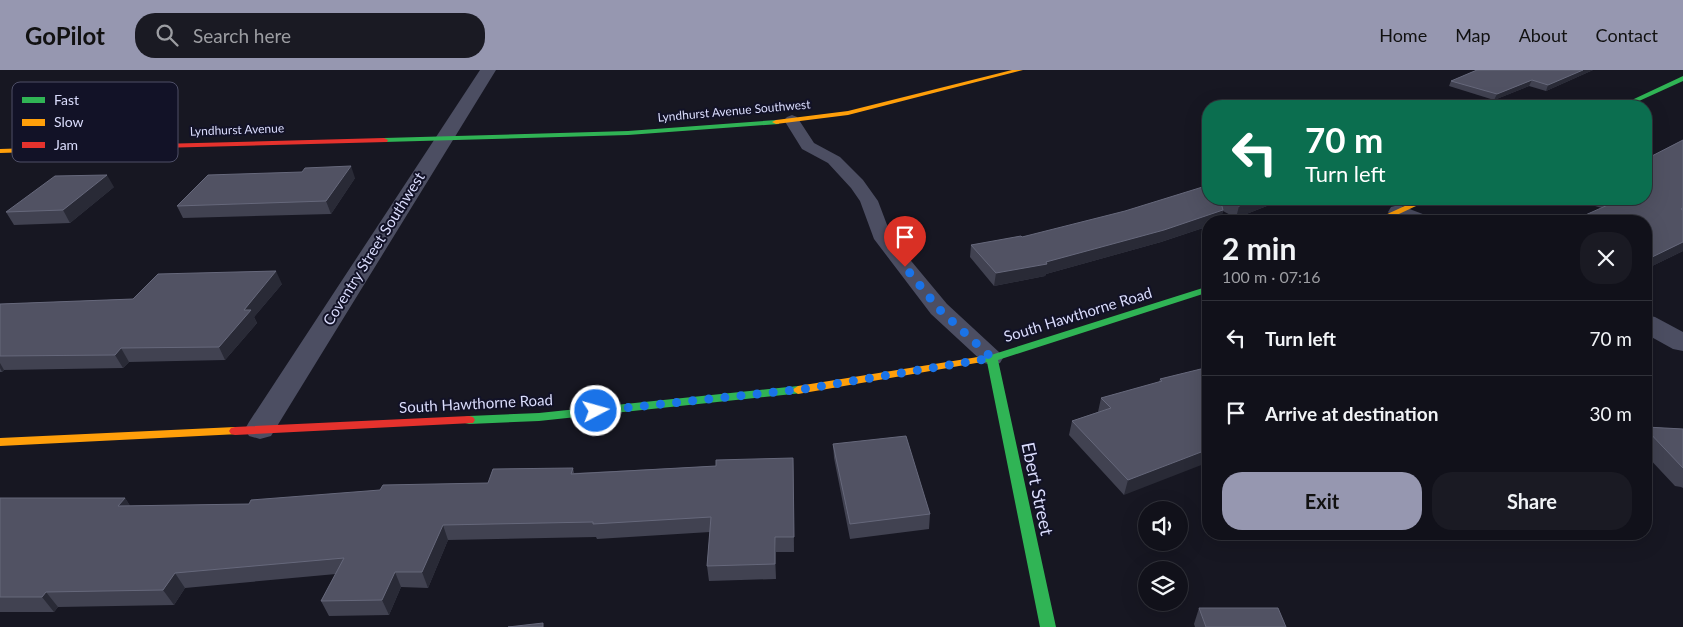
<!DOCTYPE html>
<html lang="en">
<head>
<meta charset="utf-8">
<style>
	body { margin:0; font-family:Lato,sans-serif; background:#1a1a23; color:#f1f3f6; height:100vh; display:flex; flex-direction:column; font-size:19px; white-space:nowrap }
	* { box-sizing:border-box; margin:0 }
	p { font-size:16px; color:#9c9da2 }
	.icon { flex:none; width:28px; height:28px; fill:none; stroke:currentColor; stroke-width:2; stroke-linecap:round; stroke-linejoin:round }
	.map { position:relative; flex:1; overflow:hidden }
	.details { position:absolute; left:1202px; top:145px; width:450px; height:325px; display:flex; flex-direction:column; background:#11111a; border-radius:20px; box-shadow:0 5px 20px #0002,0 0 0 1px #303139 }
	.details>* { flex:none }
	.top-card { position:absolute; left:1202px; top:30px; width:450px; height:105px; border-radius:20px; box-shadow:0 5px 20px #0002,0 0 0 1px #303139; background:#0b6e4f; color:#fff; overflow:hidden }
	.buttons { position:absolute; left:1138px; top:431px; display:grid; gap:10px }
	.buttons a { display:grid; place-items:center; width:50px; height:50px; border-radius:50%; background:#11111a; box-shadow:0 5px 20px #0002,0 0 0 1px #303139; font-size:25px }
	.pin { position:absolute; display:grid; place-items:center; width:42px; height:42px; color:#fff; margin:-51px -21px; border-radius:50% 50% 50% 0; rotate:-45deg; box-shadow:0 0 5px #0007 }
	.pin .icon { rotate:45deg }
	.me { position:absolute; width:55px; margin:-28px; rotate:84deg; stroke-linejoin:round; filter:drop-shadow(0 0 4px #0008) }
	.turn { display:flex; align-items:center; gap:18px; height:105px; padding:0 20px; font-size:22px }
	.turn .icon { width:65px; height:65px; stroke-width:2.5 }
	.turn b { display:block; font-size:35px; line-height:42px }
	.round { display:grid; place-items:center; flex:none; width:52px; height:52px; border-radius:20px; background:#1a1a23 }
	.headline { display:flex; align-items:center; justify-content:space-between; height:85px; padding:0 20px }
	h1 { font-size:30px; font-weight:700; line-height:38px }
	.primary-button { display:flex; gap:10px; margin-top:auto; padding:10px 20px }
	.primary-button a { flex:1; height:58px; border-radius:20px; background:#9697b0; color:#111; font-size:20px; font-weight:700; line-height:58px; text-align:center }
	.primary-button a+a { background:#1a1a23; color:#f1f3f6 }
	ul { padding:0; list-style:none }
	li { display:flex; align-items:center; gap:15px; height:75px; padding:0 20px; border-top:1px solid #303139 }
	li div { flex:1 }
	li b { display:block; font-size:19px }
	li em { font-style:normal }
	header { display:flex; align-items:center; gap:30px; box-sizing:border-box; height:70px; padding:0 25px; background:#9697b0; color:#111 }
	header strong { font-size:24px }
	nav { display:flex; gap:28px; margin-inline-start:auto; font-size:18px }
	.search { width:350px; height:45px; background:#1a1a23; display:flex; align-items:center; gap:12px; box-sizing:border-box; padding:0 18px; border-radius:20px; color:#9c9da2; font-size:19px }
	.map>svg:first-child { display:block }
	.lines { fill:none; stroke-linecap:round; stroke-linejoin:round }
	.lane { fill:#4c4e62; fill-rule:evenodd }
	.street { fill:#4c4e62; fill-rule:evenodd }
	.fast { fill:#30b455; fill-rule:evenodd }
	.slow { fill:#ff9f0a; fill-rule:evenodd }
	.jam { fill:#e5322d; fill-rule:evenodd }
	.wall { fill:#414251 }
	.shaded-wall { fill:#292a36 }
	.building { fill:#515263; stroke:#66687b }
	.route { stroke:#1a73e8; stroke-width:9; stroke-dasharray:0 16.2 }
	.labels { text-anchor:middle; stroke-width:4; stroke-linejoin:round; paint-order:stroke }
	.far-street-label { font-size:12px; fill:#dadcfc; stroke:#121227 }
	.street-label { font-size:15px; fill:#dadcfc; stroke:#121227 }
	.near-street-label { font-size:18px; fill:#dadcfc; stroke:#121227 }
	.key { fill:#121227; stroke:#4e4f67; stroke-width:1 }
	.key-label { font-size:14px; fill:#dadcfc }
</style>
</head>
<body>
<header>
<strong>GoPilot</strong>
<div class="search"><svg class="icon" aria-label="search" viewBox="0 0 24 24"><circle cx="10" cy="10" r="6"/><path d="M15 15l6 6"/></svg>Search here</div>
<nav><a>Home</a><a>Map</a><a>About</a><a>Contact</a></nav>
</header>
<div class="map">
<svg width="1683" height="557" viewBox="0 0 1683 557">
	<rect width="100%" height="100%" fill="#171722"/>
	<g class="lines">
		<path class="lane" d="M792,45l5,2 17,26 26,14 23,23 15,21 14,37 55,66 53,49 3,5 -3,5 -8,2 -8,-2 -53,-49 -57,-75 -14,-38 -9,-13 -23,-25 -26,-14 -18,-29 3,-3z"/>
		<path class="street" d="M480,0h16l-225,366 -11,3 -11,-3 -4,-7 4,-7z
			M1399,135l29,11 3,5c-14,1 -34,4 -43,-9l3,-5z
			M1646,245l9,2 28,15v19l-10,-2 -27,-15z"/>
		<path class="fast" d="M1683,6v5l-55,25h-9z
			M776,50h3v4l-151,11 -244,7 -4,-2 4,-2 244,-7z
			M1209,216v6l-211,68 58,267h-16l-53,-265 -9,1 -6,-3 2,-2 17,-3z
			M798,316l6,4 -2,3 -263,28 -70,3 -4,-1 -2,-3 2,-3 4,-1 70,-3z"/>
		<path class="slow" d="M1012,0h11l-175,45 -72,9 -4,-2 4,-2 72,-9z
			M158,74h3v4l-161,5v-4z
			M1420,129h11l-47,22h-12z
			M978,287l4,1 2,2 -2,2 -184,32 -6,-4 6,-4z
			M235,357l4,1 2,3 -2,3 -239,12v-8z"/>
		<path class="jam" d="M384,68l4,2 -1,2 -229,6 -4,-2 4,-2z
			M469,346l4,1 2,3 -2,3 -238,12 -4,-1 -2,-3 2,-3 4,-1z"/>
	</g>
	<path class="wall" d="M1477,0h116l-47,21 -17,-5 -35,14 -45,-14 2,-5z
		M1683,70v111l-37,18v-48l-51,-15 4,-7h47v-40z
		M355,108l-24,36 -148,4 -6,-12z
		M114,117l-44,36 -56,2 -8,-13z
		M1209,129h76l-49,19 -13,-7 -3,10h-11v5l-48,16 -115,32 -1,2 -51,10 -24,-29 1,-12 51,-8z
		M282,214l-28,33 3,6 -32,37 -96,2 -6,6 -119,2 -2,2h-2v-68l133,-5z
		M1209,297l-85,128 -55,-60 3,-14 26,-9 3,-14 58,-16 1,-3z
		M1646,357l37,2v59l-2,-1 -6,-1 -29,-31z
		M833,374l97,70 -1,15 -79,10 -16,-81z
		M793,388l1,94h-18v27l-67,2 -2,-15 3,-34 -113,7 -1,-2 -148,3 -20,48 -27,-1 -12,28 -60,1 -8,-15 15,-27 -151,14 -11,17 -116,2 -4,5h-54v-114h125l5,8 119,-2 239,-21 85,-15 1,5 142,-7z
		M1199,538l87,19h-91l-1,-3z"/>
	<path class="shaded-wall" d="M1583,0h10l-47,21 2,-6z
		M1532,10l-3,6 -35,14 3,-6z
		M351,96l4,12 -24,36 -5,-13z
		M107,105l7,12 -44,36 -7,-13z
		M1257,129h28l-49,19 3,-12z
		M1223,140l-3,11h-11v5l-48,16 -115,32 -1,2 -51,10 2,-13 50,-11z
		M1683,172v9l-37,18v-9z
		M276,201l6,13 -28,33 3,6 -32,37 -6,-13 25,-37z
		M121,278l8,14 -6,6 -8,-13z
		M0,293l4,7 -2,2 -2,-4z
		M1209,379v13l-85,33 4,-15z
		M793,388l1,14v80v-15z
		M125,428l10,15 -17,-7z
		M443,455l5,15 -20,48 -6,-16z
		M775,467l1,15v27l-1,-15z
		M395,502l6,15 -12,28 -7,-15z
		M175,503l10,15 -11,17 -11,-15z
		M46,522l12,15 -4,5 -12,-15z"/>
	<path class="building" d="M1477,0h106l-35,15 -16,-5 -35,14 -46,-13z
		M1683,70v68l-2,1 2,1v32l-37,18v-39h-74l47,-21 -3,-1h30v-32l5,-3 -5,-2v-3z
		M351,96l-25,35 -149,5 31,-31 94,-3 3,-4z
		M107,105l-44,35 -57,2 49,-36z
		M1209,115v14h11l3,11 -59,20 -118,32 1,2 -51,9 -25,-28 50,-9 1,1 103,-26z
		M1226,129h31l-18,7z
		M276,201l-32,39h7l-32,37 -98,1 -6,7 -115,1v-52l133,-5 25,-25z
		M1209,297v82l-81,31 -56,-59 39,-13 -10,-10 61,-17 -2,-2z
		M1646,357l37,2v39l-37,-39z
		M906,366l24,78 -80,10 -17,-80z
		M793,388l1,79h-19v27l-68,2 4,-49 -118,7v-2l-150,3 -21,47h-27l-13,28 -61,1 23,-43 -169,15 -12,17 -117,2 -4,5h-42v-99h125l-7,8 131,-2 2,-4 129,-10 3,-5 105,-2 5,-14 80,-1 -2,6 145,-8v-6z
		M1199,538h79l8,19h-80z
		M543,553v4h-35z"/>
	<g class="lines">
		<path class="route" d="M596,341l208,-22 188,-31 -53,-49 -34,-42"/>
	</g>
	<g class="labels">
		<g class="far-street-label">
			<text transform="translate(734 41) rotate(-5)" y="4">Lyndhurst Avenue Southwest</text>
			<text transform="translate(237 60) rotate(-2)" y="4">Lyndhurst Avenue</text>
		</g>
		<g class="street-label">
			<text transform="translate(374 179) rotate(-58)" y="5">Coventry Street Southwest</text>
			<text transform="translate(1078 245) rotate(-17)" y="5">South Hawthorne Road</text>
			<text transform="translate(476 334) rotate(-3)" y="5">South Hawthorne Road</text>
		</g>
		<g class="near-street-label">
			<text transform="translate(1037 419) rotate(78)" y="6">Ebert Street</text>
		</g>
	</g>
	<rect x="12" y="12" width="166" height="80" rx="8" class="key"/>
	<rect x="22" y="27" width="23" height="6" fill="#30b455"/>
	<rect x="22" y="49" width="23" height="7" fill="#ff9f0a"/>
	<rect x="22" y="72" width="23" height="6" fill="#e5322d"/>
	<g class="key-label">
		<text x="54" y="35">Fast</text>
		<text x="54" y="57">Slow</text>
		<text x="54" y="80">Jam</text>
	</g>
</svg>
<div class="buttons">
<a><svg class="icon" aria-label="sound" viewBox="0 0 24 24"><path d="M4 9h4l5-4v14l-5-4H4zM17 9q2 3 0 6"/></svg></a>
<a><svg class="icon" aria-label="layers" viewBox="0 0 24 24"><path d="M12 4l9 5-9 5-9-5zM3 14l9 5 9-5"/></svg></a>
</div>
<div class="pin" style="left:905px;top:197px;background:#d93025"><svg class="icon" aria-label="arrive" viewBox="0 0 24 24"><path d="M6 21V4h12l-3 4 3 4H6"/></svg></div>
<svg class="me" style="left:596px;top:341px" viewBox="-20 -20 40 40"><circle r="17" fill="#1a73e8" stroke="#fff" stroke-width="3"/><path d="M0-11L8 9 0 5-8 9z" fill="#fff"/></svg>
<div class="top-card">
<div class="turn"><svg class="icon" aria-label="left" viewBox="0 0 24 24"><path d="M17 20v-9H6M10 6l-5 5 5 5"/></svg><div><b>70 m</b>Turn left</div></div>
</div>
<section class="details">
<div class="headline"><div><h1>2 min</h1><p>100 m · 07:16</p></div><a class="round"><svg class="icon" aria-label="close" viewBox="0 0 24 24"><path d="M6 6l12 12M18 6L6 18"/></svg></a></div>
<ul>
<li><svg class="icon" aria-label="left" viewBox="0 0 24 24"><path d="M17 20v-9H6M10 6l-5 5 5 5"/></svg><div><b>Turn left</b></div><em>70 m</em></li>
<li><svg class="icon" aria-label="arrive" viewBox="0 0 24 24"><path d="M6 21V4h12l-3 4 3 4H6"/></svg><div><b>Arrive at destination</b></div><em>30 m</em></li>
</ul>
<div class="primary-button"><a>Exit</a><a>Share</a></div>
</section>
</div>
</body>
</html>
